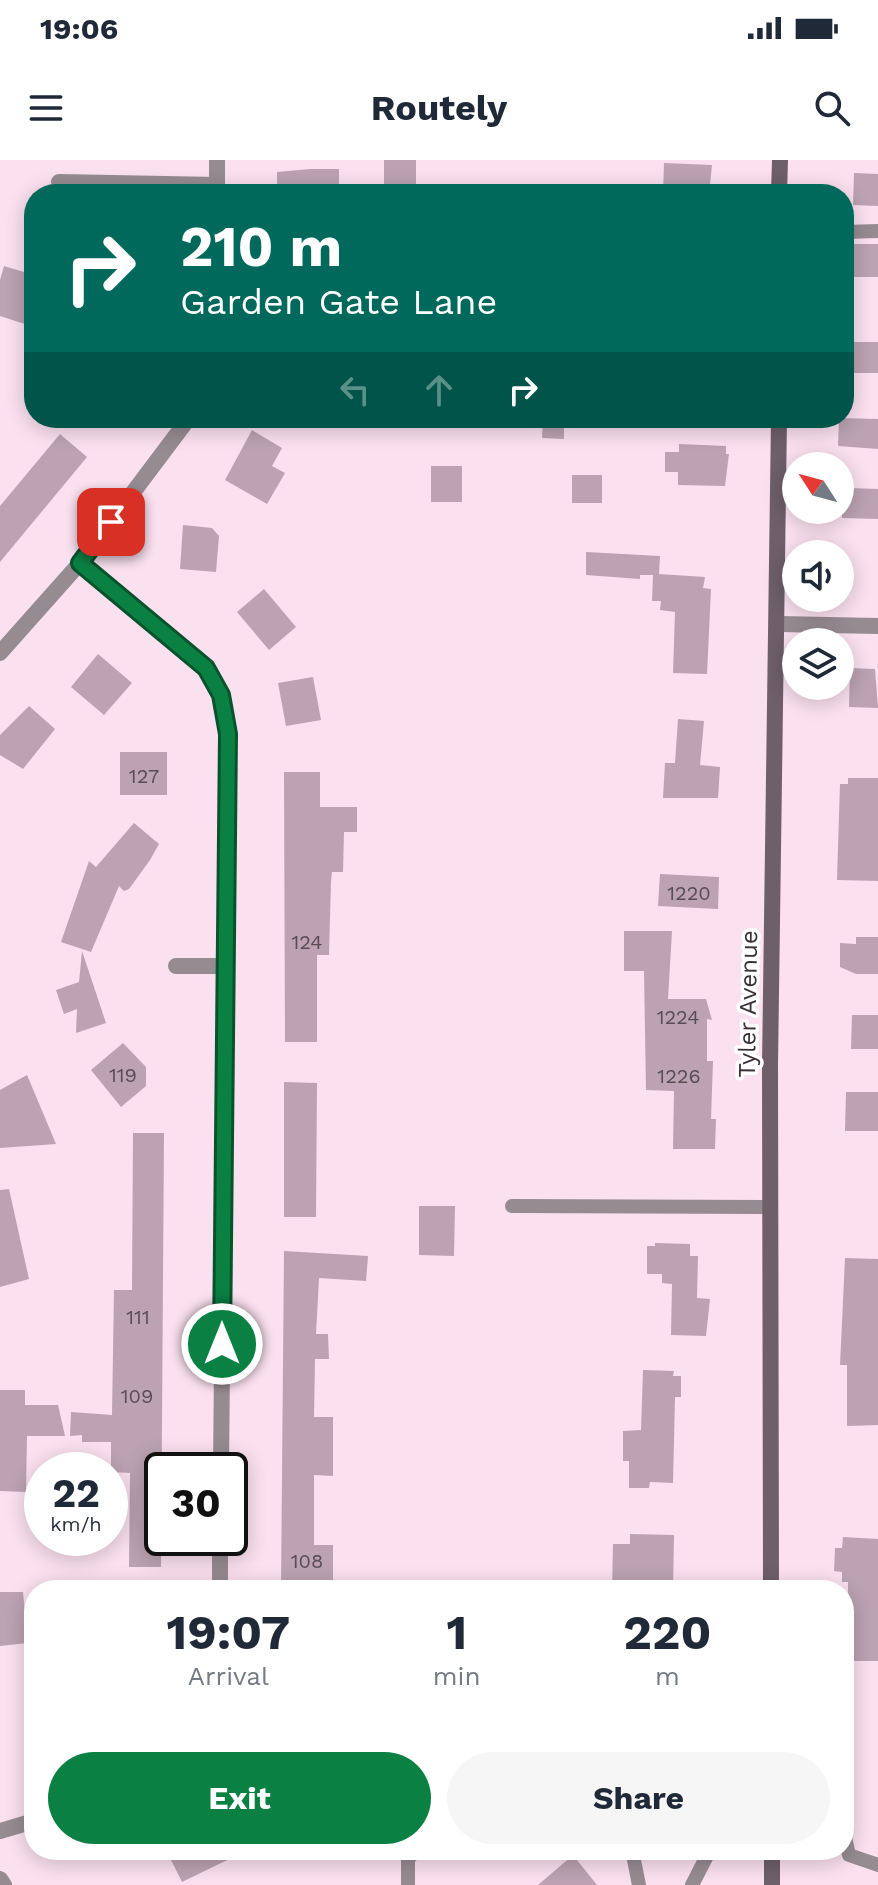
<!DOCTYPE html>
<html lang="en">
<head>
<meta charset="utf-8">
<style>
	body { margin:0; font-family:"Work Sans",sans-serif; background:#f6f6f7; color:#1f2937; height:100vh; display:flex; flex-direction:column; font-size:30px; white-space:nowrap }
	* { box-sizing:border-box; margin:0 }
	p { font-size:26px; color:#747a83 }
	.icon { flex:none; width:44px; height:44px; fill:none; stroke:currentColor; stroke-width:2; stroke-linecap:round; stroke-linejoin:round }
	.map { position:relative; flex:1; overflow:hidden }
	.drawer { position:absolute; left:24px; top:1420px; width:830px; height:280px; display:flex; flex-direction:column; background:#fff; border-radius:32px; box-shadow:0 4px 20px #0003 }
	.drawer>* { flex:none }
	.top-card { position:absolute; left:24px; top:24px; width:830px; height:244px; border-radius:32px; box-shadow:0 4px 20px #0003; background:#00695c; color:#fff; overflow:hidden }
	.needle { width:52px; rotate:306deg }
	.fabs { position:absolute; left:782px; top:292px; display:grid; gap:16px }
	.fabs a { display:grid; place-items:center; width:72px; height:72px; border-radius:50%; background:#fff; box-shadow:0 4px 20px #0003; font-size:40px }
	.speed { position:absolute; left:24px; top:1292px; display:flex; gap:16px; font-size:40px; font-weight:700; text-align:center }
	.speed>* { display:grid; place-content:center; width:104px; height:104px; border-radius:50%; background:#fff; box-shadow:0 4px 20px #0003; line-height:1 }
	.speed small { font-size:20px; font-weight:400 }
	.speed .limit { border:4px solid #111; border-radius:12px; background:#fff; color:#111 }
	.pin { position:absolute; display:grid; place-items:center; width:68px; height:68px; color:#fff; margin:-34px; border-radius:16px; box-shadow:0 4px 12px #0006 }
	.me { position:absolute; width:88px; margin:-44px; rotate:0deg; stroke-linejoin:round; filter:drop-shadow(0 0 6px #0008) }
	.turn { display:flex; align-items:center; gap:28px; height:168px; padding:0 24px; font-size:36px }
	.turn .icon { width:104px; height:104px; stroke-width:2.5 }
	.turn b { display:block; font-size:56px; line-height:68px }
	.lanes { display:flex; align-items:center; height:76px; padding:0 24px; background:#0003; justify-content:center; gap:40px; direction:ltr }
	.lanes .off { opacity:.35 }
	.eta { display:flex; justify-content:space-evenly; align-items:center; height:136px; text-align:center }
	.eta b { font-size:48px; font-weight:700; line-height:56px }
	.button { display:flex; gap:16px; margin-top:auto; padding:16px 24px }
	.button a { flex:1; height:92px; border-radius:48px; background:#0b8043; color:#fff; font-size:32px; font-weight:700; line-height:92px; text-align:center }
	.button a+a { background:#f6f6f7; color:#1f2937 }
	.status { display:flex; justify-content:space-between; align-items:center; height:56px; padding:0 40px; background:#fff; direction:ltr }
	.status svg { height:22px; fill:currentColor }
	header { display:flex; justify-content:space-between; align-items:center; height:104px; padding:0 24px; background:#fff; font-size:36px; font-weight:700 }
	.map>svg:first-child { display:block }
	.building { fill:#bca2b2 }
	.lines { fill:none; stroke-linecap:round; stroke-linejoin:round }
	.lane { stroke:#968b91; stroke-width:14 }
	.street { stroke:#968b91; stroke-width:16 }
	.secondary { stroke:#6e5f68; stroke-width:16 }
	.route-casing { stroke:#07532c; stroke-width:20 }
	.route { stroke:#0b8043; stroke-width:14 }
	.labels { text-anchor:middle; stroke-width:7; stroke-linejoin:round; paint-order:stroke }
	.number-label { font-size:20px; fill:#5a4c55 }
	.street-label { font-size:24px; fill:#3a2f36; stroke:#fff }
</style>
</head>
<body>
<div class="status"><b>19:06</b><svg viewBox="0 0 49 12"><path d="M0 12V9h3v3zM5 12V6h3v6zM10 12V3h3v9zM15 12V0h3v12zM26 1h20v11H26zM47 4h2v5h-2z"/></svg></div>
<header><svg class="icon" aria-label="menu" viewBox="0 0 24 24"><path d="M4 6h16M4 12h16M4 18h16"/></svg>Routely<svg class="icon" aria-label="search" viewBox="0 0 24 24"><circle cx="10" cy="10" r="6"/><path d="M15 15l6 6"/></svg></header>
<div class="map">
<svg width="878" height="1725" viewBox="0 0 878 1725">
	<rect width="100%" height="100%" fill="#fbe0f0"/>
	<path class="building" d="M384,0h32v34h-32z
		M664,3l48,2 -3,29h-46z
		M310,9h29v25h-62v-22z
		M854,13l24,1v32l-25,-1z
		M854,84h24v33h-24v-4l-7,1 -1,-26h7z
		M4,106l30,9v52l-34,-11v-36z
		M853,182h25v31h-34v-25h9z
		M543,258h21v21l-22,-1z
		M839,258l39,1v30l-40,-3z
		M252,270l30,18 -10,18 13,7 -18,31 -42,-24z
		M60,274l27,23 -87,105v-56z
		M679,284l47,2v8h3l-4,32 -47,-1v-13h-13v-20h14z
		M431,306h31v36h-31z
		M572,315h30v28h-30z
		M850,328l28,1v30l-36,-1v-22h8z
		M183,365l29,3 7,8 -3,36 -36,-3z
		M586,392l74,4 -1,18 46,3 -2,11 8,1 -4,85 -34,-1 2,-61 -15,-2 1,-9h-9l1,-26h-13v4l-54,-4z
		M264,429l32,38 -27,23 -32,-38z
		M98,494l34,29 -28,32 -33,-28z
		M850,508l25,1 3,39 -29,-1z
		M313,517l8,43 -35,6 -8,-43z
		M29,546l26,23 -32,40 -23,-14v-20z
		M678,559l26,2 -4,44 20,2 -2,31h-55l2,-35h10z
		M120,592h47v43h-47z
		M284,612h36v35h37v25h-13l-1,40h-11l-1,9 -2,74h-12v87h-32z
		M848,618h30v103l-41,-1 3,-96h8z
		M134,663l25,21 -9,16 -21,29 -5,2 -5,-5 -28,66 -30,-10 28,-81 7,6z
		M660,714l59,3 -1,32 -60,-3z
		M624,771h48l-4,68h38l6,21 -5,-1v42h6l-2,58h5l-1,30h-42l1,-58 -28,-1 -2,-119h-20z
		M856,777h22v37h-22l-16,-7v-24l16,1z
		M82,791l24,72 -30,10 1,-24 -13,5 -8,-24 23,-8z
		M852,855h26v34h-27z
		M123,883l23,24v19l-25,21 -30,-37z
		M27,915l29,69 -56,4v-58z
		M284,922l33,1 -1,134h-32z
		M846,932h32v39h-33z
		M133,973h31l-3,434h-32l1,-94 -19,-1v-30h-29v-7l-12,1 1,-24 41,3 2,-125h18z
		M9,1029l20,90 -29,8v-97z
		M419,1046h36l-1,50 -35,-1z
		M655,1083l35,1v12h8l-1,42 13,1 -4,37 -35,-1 1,-51 -10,-1v-9h-15v-28h8z
		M284,1091l84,5 -2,25 -47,-3 -3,56h12l1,25h-14l-1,58h19v59l-19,-1v70h19v45l-52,-1z
		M845,1098l33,1v166l-31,1v-61h-7z
		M643,1210l31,1 -1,5h8v21h-6l-2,86 -23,-1 -1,6h-20v-27h-6v-30l18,-1z
		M0,1230h25v15h33l7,31h-38l-1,56 -26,-1z
		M630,1374l44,1 -1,55h-61l1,-46h17z
		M843,1377l35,2v122h-30v-79h-6v-10l-8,-1 1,-23h7z
		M0,1432h23l5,51 -28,3z
		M166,1690h82l-66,32z
		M573,1695l24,30h-59z"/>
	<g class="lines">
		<path class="lane" d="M844,72l34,-1
			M512,1046l258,1
			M844,1673l5,22 29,10
			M632,1690l7,35
			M408,1725v-26l8,-9
			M692,1725l18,-35"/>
		<path class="street" d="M59,22l158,3
			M217,34v-34
			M80,403l126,105 15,27 7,39 -7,736
			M779,464l99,2
			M0,493l80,-90 109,-145
			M176,806h49
			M220,1430v-52
			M0,1671l34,-10
			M0,1719l4,6"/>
		<path class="secondary" d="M779,34l1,-34
			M771,1430l-1,-525 9,-647
			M772,1725v-35"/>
	</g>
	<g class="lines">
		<defs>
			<path id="route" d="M111,362l-31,41 126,105 15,27 7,39 -6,610"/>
		</defs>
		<use href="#route" class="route-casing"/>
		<use href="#route" class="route"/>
	</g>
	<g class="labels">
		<g class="number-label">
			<text x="144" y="623">127</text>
			<text x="689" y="740">1220</text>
			<text x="307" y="789">124</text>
			<text x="678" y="864">1224</text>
			<text x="123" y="922">119</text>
			<text x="679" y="923">1226</text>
			<text x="138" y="1164">111</text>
			<text x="137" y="1243">109</text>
			<text x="307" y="1408">108</text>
		</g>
		<g class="street-label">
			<text transform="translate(748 844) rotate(-89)" y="8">Tyler Avenue</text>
		</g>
	</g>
</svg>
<div class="fabs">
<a><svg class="needle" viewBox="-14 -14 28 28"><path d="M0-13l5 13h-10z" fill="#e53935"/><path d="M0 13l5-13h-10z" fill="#747a83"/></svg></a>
<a><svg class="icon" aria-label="sound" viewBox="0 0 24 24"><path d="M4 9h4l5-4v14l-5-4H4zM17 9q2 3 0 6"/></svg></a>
<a><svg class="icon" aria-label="layers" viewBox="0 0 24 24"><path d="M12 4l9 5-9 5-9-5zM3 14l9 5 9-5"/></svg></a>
</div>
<div class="speed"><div>22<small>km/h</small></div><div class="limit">30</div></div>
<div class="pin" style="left:111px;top:362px;background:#d93025"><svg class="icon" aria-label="arrive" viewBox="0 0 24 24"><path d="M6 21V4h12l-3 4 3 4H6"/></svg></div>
<svg class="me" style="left:222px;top:1184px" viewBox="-20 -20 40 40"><circle r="17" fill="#0b8043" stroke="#fff" stroke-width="3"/><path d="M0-11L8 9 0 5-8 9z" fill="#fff"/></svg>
<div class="top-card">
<div class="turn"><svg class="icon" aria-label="right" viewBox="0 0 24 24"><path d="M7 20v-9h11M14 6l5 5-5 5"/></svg><div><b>210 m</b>Garden Gate Lane</div></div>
<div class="lanes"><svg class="icon off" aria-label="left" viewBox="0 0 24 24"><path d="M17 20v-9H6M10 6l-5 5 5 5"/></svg><svg class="icon off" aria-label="ahead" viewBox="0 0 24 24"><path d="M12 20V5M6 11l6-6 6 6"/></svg><svg class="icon" aria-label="right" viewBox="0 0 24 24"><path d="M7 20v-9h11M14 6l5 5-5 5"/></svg></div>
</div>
<section class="drawer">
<div class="eta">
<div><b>19:07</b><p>Arrival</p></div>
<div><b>1</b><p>min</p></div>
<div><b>220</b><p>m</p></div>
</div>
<div class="button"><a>Exit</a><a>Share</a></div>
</section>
</div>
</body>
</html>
